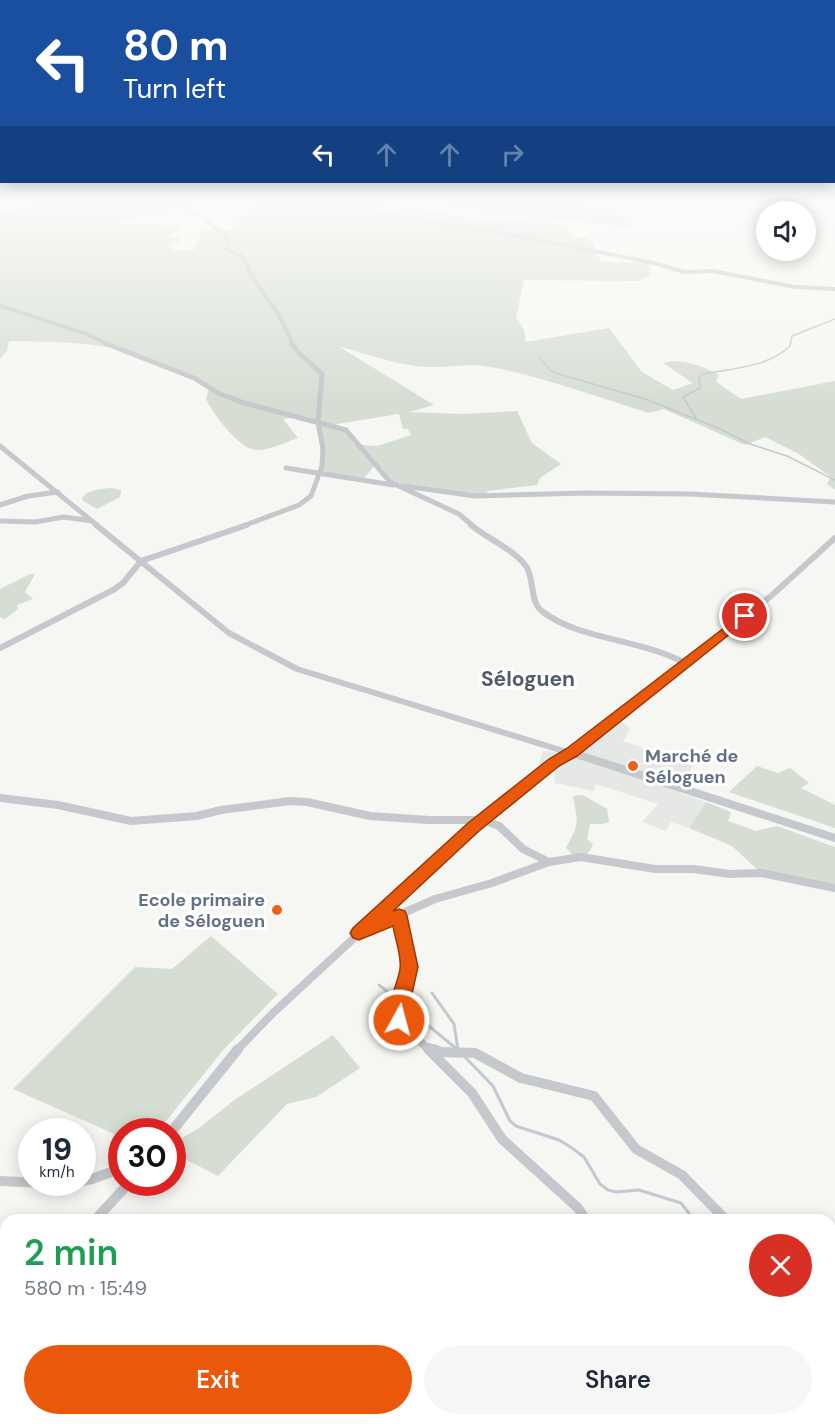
<!DOCTYPE html>
<html lang="en">
<head>
<meta charset="utf-8">
<style>
	body { margin:0; font-family:"DM Sans",sans-serif; background:#f6f6f7; color:#1f2937; height:100vh; display:flex; flex-direction:column; font-size:22px; white-space:nowrap }
	* { box-sizing:border-box; margin:0 }
	p { font-size:20px; color:#747a83 }
	.icon { flex:none; width:33px; height:33px; fill:none; stroke:currentColor; stroke-width:2; stroke-linecap:round; stroke-linejoin:round }
	.map { position:relative; flex:1; overflow:hidden }
	.drawer { position:absolute; left:0px; top:1214px; width:836px; height:212px; display:flex; flex-direction:column; background:#fff; border-radius:18px 18px 0 0; box-shadow:0 3px 15px #0003 }
	.drawer>* { flex:none }
	.guide { position:absolute; left:0px; top:0px; width:836px; height:183px; box-shadow:0 3px 15px #0003; background:#1a4fa0; color:#fff; overflow:hidden }
	.controls { position:absolute; left:756px; top:201px; display:grid; gap:12px }
	.controls a { display:grid; place-items:center; width:60px; height:60px; border-radius:50%; background:#fff; box-shadow:0 3px 15px #0003; font-size:30px }
	.speed { position:absolute; left:18px; top:1118px; display:flex; gap:12px; font-size:30px; font-weight:700; text-align:center }
	.speed>* { display:grid; place-content:center; width:78px; height:78px; border-radius:50%; background:#fff; box-shadow:0 3px 15px #0003; line-height:1 }
	.speed small { font-size:15px; font-weight:400 }
	.speed .limit { border:9px solid #d22; background:#fff; color:#111 }
	.pin { position:absolute; display:grid; place-items:center; width:51px; height:51px; color:#fff; margin:-26px; border:3px solid #fff; border-radius:50%; box-shadow:0 2px 6px #0007 }
	.me { position:absolute; width:66px; margin:-33px; rotate:7deg; stroke-linejoin:round; filter:drop-shadow(0 0 4px #0008) }
	.turn { display:flex; align-items:center; gap:21px; height:126px; padding:0 24px; font-size:27px }
	.turn .icon { width:78px; height:78px; stroke-width:2.5 }
	.turn b { display:block; font-size:42px; line-height:51px }
	.lanes { display:flex; align-items:center; height:57px; padding:0 24px; background:#0003; justify-content:center; gap:30px; direction:ltr }
	.lanes .off { opacity:.35 }
	.round { display:grid; place-items:center; flex:none; width:63px; height:63px; border-radius:32px; background:#f6f6f7 }
	.overview { display:flex; align-items:center; justify-content:space-between; height:102px; padding:0 24px }
	h1 { font-size:36px; font-weight:600; line-height:45px; color:#1e9e55 }
	.cta { display:flex; gap:12px; margin-top:auto; padding:12px 24px }
	.cta a { flex:1; height:69px; border-radius:36px; background:#ea580c; color:#fff; font-size:24px; font-weight:600; line-height:69px; text-align:center }
	.cta a+a { background:#f6f6f7; color:#1f2937 }
	.map>svg:first-child { display:block }
	.built { fill:#e6e8e5 }
	.green { fill:#d6ded3; fill-rule:evenodd }
	.lines { fill:none; stroke-linecap:round; stroke-linejoin:round }
	.stream-far1 { stroke:#c1cad0; stroke-width:1.5 }
	.stream { stroke:#c1cad0; stroke-width:3 }
	.street-far4 { stroke:#c5c8cc; stroke-width:4 }
	.street-far3 { stroke:#c5c8cc; stroke-width:5 }
	.street-far2 { stroke:#c5c8cc; stroke-width:6 }
	.street-far1 { stroke:#c5c8cc; stroke-width:8 }
	.street { stroke:#c5c8cc; stroke-width:10 }
	.route { fill:#ea580c; stroke:#983908; stroke-width:1.5 }
	.poi-dot { fill:#f16017; stroke:#fff; stroke-width:2 }
	.labels { text-anchor:middle; stroke-width:6; stroke-linejoin:round; paint-order:stroke }
	.poi-label { font-size:18px; font-weight:bold; fill:#627286; stroke:#fff; text-anchor:start }
	.quarter-label { font-size:21px; font-weight:bold; fill:#515c6a; stroke:#fff }
</style>
</head>
<body>
<div class="map">
<svg width="835" height="1424" viewBox="0 0 835 1424">
	<rect width="100%" height="100%" fill="#f6f6f2"/>
	<path class="built" d="M617,717l13,12 -7,12 70,24 -13,28 26,9 -17,26 -18,-6 -5,9 -24,-9 16,-18 -62,-20 -2,7 -39,-8 -1,-16 -15,-3 4,-13 29,2z"/>
	<path class="green" d="M37,202h164l2,2 -82,17v3l60,1 -11,12h9v5l-11,4 6,4h20l9,-20h27l22,-24 -4,-4h133l92,17 92,6 7,12h17l12,25 47,1 3,11 -12,7 -115,-1 -8,37 8,13 2,12 83,-14 33,44 31,18 20,-7 -30,-20c18,-5 41,3 56,12l-3,7 25,17 94,-18v109l-8,-6 4,-7 -32,-23 -34,-17 -20,8 -81,-36 -15,4c-52,-16 -104,-36 -158,-46 -21,-4 -39,0 -59,0 -31,0 -64,-13 -94,-21l96,59 -24,7 53,2 54,-3 15,32 29,21 -21,14 -3,7 -49,6 -3,5 -89,-11 -22,-19 -12,15 -42,-7 2,-8 -4,-44 -20,-5 -15,2 15,19c-12,4 -30,13 -42,12 -18,-2 -42,-35 -50,-51l3,-11c-21,-13 -74,-36 -98,-40 -34,-7 -68,-6 -102,-7l-2,10 -7,7v-145zM399,414l4,15h5l3,6 -34,11 -17,-1 -6,-9 -23,-11z
		M408,202h165l30,3 3,3 9,1 15,18 -225,-24z
		M112,488l9,2 -1,7 -23,12 -14,-8 -1,-3c7,-9 19,-9 30,-10z
		M30,574h5l-10,18 8,7 -16,6 1,4 -13,10 -5,-2v-28z
		M757,766l21,7 12,-5 19,15 -8,5 34,17v23l-106,-36z
		M583,795l24,14 2,13 -6,2h-13l-3,15 6,5c-3,10 -8,11 -17,14l-10,-10 9,-18 2,-11 -4,-23z
		M706,802l25,10 -3,9 28,10 21,-5 58,21v41l-74,-15 -29,-27 -43,-18z
		M211,936l67,58 -54,55 -66,82h-36l-1,6 -108,-48 122,-122 37,2z
		M333,1035l27,33 -44,29 -29,7 -69,72 -45,-23v-10l26,-15 34,-27z"/>
	<g class="lines">
		<path class="stream-far1" d="M539,357l11,13 9,4 89,26 72,29 30,15 37,12 48,24
			M696,418l-13,-21 17,-9 -1,-10 4,-4c30,-6 64,-6 87,-28l2,-10 43,-17"/>
		<path class="stream" d="M379,985l19,15
			M432,993l22,31 4,26
			M402,1004l56,46
			M464,1056l29,30 17,35 6,5 43,14 13,8 12,9 16,27 8,6 8,2 23,-2 42,13 13,17
			M830,1410l5,10"/>
		<path class="street-far4" d="M183,202l5,3 1,5 11,5 28,24 -1,11 15,6 13,25 24,34 14,30
			M311,202l223,37 120,24 30,9 29,-1 82,16 40,2
			M0,306l87,28 22,11"/>
		<path class="street-far3" d="M107,344l87,34 24,15 26,10 102,27 44,52 69,32 14,12
			M0,446l98,80
			M286,468l107,17
			M404,486l71,10 110,-3 105,1 145,8
			M0,505l28,-9 30,-4
			M0,521l35,1 29,-5 28,4
			M243,526l56,-21 12,-9 11,-30 1,-17 -5,-27 4,-48 -23,-21 -7,-9"/>
		<path class="street-far2" d="M96,525l133,108 68,36 286,88
			M471,525c17,14 41,23 55,41 9,14 3,36 17,46 37,28 98,27 142,51
			M0,648l113,-58 10,-7 18,-22 106,-36
			M565,757l206,-161 64,-58"/>
		<path class="street-far1" d="M579,755l256,83
			M0,798l58,7 73,16 66,-5 24,-6 69,-9 17,1 63,14 59,4h55l15,6 24,23 26,13
			M399,916l10,51 -9,32 -1,21 30,30
			M365,930l70,-31 57,-16 57,-21 32,-5 74,12h39l36,5 31,-1 74,15
			M429,1047l8,3
			M237,1050l36,-37 201,-186 80,-65 14,-7"/>
		<path class="street" d="M428,1049l44,44 30,46 76,69 8,12
			M434,1049l7,3 34,1 46,25 73,18 42,53 46,26 44,45
			M172,1131l66,-82
			M0,1181l65,3 27,-5 30,-11
			M95,1220l35,-38
			M0,1307l6,-6
			M830,1311l5,1
			M630,1419l3,5"/>
	</g>
	<linearGradient id="sky" x2="0" y2="1"><stop stop-color="#98bdde"/><stop offset="0.5" stop-color="#fbfbf9"/><stop offset="1" stop-color="#fbfbf9" stop-opacity="0"/></linearGradient>
	<rect width="835" height="402" fill="url(#sky)"/>
	<path class="route" d="M745,612l7,4 -2,2 -173,138 -18,10 -80,65 -86,80 6,-2 6,2 2,5 11,51 -13,58 -6,3 -6,-3c-9,-17 4,-38 7,-56 2,-13 -5,-30 -7,-43l-34,14 -6,-2 -3,-5 3,-5 115,-105 81,-64 17,-10z"/>
	<g class="poi-dot">
		<circle cx="633" cy="766" r="6"/>
		<circle cx="277" cy="910" r="6"/>
	</g>
	<g class="labels">
		<g class="poi-label">
			<text x="645" y="762">Marché de<tspan x="645" dy="21">Séloguen</tspan></text>
			<text x="265" y="906" text-anchor="end">Ecole primaire<tspan x="265" dy="21">de Séloguen</tspan></text>
		</g>
		<g class="quarter-label">
			<text x="528" y="686">Séloguen</text>
		</g>
	</g>
</svg>
<div class="controls">
<a><svg class="icon" aria-label="sound" viewBox="0 0 24 24"><path d="M4 9h4l5-4v14l-5-4H4zM17 9q2 3 0 6"/></svg></a>
</div>
<div class="speed"><div>19<small>km/h</small></div><div class="limit">30</div></div>
<div class="pin" style="left:745px;top:616px;background:#d93025"><svg class="icon" aria-label="arrive" viewBox="0 0 24 24"><path d="M6 21V4h12l-3 4 3 4H6"/></svg></div>
<svg class="me" style="left:399px;top:1020px" viewBox="-20 -20 40 40"><circle r="17" fill="#ea580c" stroke="#fff" stroke-width="3"/><path d="M0-11L8 9 0 5-8 9z" fill="#fff"/></svg>
<div class="guide">
<div class="turn"><svg class="icon" aria-label="left" viewBox="0 0 24 24"><path d="M17 20v-9H6M10 6l-5 5 5 5"/></svg><div><b>80 m</b>Turn left</div></div>
<div class="lanes"><svg class="icon" aria-label="left" viewBox="0 0 24 24"><path d="M17 20v-9H6M10 6l-5 5 5 5"/></svg><svg class="icon off" aria-label="ahead" viewBox="0 0 24 24"><path d="M12 20V5M6 11l6-6 6 6"/></svg><svg class="icon off" aria-label="ahead" viewBox="0 0 24 24"><path d="M12 20V5M6 11l6-6 6 6"/></svg><svg class="icon off" aria-label="right" viewBox="0 0 24 24"><path d="M7 20v-9h11M14 6l5 5-5 5"/></svg></div>
</div>
<section class="drawer">
<div class="overview"><div><h1>2 min</h1><p>580 m · 15:49</p></div><a class="round" style="background:#d93025;color:#fff"><svg class="icon" aria-label="close" viewBox="0 0 24 24"><path d="M6 6l12 12M18 6L6 18"/></svg></a></div>
<div class="cta"><a>Exit</a><a>Share</a></div>
</section>
</div>
</body>
</html>
